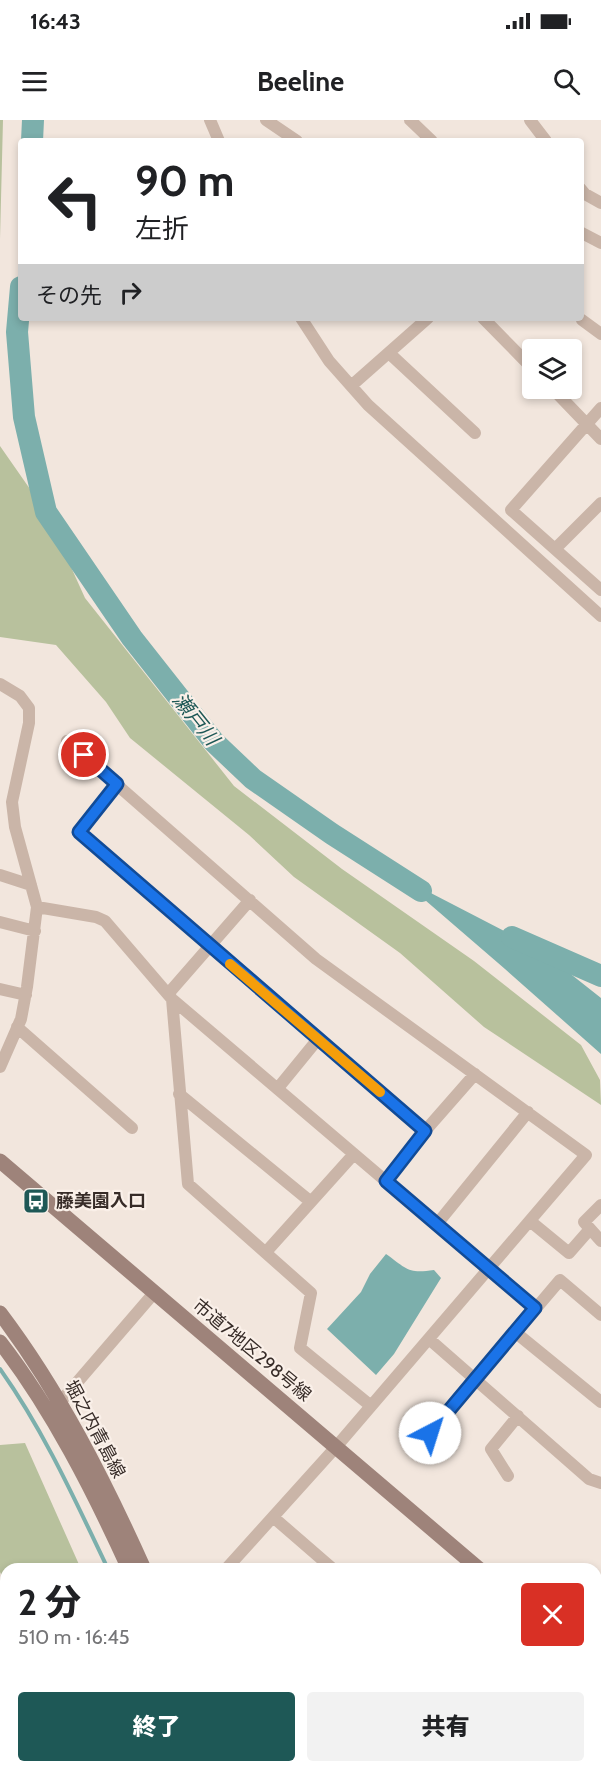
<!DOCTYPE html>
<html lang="ja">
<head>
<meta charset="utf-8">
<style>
	body { margin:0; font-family:Cabin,"Noto Sans JP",sans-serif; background:#f2f2f2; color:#202124; height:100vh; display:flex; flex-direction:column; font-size:22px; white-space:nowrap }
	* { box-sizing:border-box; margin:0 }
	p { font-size:20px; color:#757577 }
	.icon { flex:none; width:33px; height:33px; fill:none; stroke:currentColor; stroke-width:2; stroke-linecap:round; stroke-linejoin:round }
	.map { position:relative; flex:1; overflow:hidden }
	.drawer { position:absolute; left:0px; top:1443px; width:602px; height:210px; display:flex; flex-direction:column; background:#fff; border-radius:18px 18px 0 0; box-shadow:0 3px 9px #0003 }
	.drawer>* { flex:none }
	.hud { position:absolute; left:18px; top:18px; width:566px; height:183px; border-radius:6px; box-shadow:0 3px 9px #0003; background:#fff; color:#202124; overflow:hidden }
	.buttons { position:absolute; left:522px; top:219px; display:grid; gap:12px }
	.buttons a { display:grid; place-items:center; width:60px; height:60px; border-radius:6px; background:#fff; box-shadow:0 3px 9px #0003; font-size:30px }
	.pin { position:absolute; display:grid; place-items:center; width:51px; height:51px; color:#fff; margin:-26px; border:3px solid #fff; border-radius:50%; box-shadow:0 2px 6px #0007 }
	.me { position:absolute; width:66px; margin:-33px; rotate:40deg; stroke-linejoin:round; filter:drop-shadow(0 0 4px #0008) }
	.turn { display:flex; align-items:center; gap:21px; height:126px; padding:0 18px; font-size:27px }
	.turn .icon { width:78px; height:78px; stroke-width:2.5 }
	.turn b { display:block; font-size:42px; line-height:51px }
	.then { display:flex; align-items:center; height:57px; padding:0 18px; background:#0003; gap:12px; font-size:22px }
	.round { display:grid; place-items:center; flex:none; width:63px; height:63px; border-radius:6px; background:#f2f2f2 }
	.head { display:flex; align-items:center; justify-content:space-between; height:102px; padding:0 18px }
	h1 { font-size:36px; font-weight:800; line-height:45px }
	.primary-button { display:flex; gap:12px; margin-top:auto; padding:12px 18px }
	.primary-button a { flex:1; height:69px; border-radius:6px; background:#1e5856; color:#fff; font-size:24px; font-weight:800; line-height:69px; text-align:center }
	.primary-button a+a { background:#f2f2f2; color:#202124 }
	.status { display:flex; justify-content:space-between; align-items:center; height:42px; padding:0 30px; background:#fff; direction:ltr }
	.status svg { height:16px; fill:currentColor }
	header { display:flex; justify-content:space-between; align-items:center; height:78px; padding:0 18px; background:#fff; font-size:27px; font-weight:800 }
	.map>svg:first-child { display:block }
	.green { fill:#b8c19d }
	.water { fill:#7cafac }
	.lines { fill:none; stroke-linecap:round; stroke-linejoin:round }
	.stream { stroke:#7cafac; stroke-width:4 }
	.river { stroke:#7cafac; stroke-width:22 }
	.street { stroke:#cab5a8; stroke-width:12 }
	.secondary { stroke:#9e837a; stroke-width:15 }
	.route-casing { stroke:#114b97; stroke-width:15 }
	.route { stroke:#1a73e8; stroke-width:10 }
	.slow { stroke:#f59e0b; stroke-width:10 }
	.labels { text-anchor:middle; stroke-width:4.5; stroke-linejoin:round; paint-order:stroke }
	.poi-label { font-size:18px; font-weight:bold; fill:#372c28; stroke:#faf0e9; text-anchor:start }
	.street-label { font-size:18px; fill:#372c28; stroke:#faf0e9 }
	.water-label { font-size:20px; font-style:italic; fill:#1e5856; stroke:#faf0e9 }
</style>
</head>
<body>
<div class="status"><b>16:43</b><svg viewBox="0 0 49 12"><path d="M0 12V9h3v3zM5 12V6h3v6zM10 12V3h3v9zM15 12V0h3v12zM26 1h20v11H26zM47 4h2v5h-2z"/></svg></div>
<header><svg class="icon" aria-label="menu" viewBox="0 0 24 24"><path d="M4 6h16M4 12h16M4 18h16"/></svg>Beeline<svg class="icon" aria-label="search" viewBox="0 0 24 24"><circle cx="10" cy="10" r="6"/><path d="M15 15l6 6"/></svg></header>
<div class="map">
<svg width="601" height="1653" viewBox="0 0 601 1653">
	<rect width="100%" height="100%" fill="#f2e6dd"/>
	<path class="green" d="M0,0h3l-3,119z
		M0,326l46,66 39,86 149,188 108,83 132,92 107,84 19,35 1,25 -117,-78 -84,-74 -106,-76 -45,-42 -119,-97 -24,-36 -50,-57 -56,-8z
		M25,1323l56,126h-75v15l-6,-12v-127z
		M65,1647h101v6h-101z"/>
	<path class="water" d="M396,755l143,74 62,49v56l-96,-85z
		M386,1134c21,15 22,20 48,16l7,8 -47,76 -18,21 -49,-46 34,-37 9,-18z"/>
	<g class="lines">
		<path class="stream" d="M0,1249c44,62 75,131 108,200"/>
		<path class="river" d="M32,21l1,-21
			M21,167l-4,45 7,85 22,95 86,126 82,104 39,37 79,55 89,57
			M512,817l89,39"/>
		<path class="street" d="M210,0l9,21
			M266,0l31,21
			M410,0l22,21
			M530,0l16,21
			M580,68l5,6 16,9
			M580,112l21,11
			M301,198l28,43 39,44 233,211
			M483,198l49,50
			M582,200l19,14
			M389,233l86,80
			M351,266l77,-68
			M552,268l49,51
			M601,288l-90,102 90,80
			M555,429l46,-46
			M0,564l20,12 9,12v15l-17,79 3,25 22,80 -10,80 -6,32 -21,48
			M67,621l249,218 270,196 -250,292 -110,122
			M117,665l-38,47 346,299
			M0,755l31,10
			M37,787l59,10 9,4 67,78 363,309
			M0,802l35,9
			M0,869l26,6
			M168,874l82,-94
			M172,879l16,185 123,109 -11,55 71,58
			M17,907l115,101
			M278,968l40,-49
			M179,974l132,108
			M386,1061l39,-50 50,-57
			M601,1085l-17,17 17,19
			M530,1101l39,32 21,-24
			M437,1104l91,-112
			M266,1132l88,-98
			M515,1212l86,70
			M429,1219l160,140 12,4
			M55,1288l99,-115
			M415,1331l145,-171 41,35
			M508,1356l-17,-27 27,-33
			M273,1397l60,52
			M0,1473l6,14
			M596,1493l5,-6
			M0,1497l6,2
			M0,1567l6,2
			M0,1638l6,2
			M27,1647l18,6
			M296,1647l6,6
			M557,1647l7,6
			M54,1653v-6
			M251,1653l6,-6
			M390,1653l5,-6
			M532,1653l5,-6"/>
		<path class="secondary" d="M0,1041l479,408
			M0,1193c59,78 104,167 144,256
			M0,1222c52,67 94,150 129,227
			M596,1550l5,5
			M183,1647v6
			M196,1647v6"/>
	</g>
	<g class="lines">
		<defs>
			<path id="route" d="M84,635l33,29 -38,48 346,299 -39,50 149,127 -105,125"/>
		</defs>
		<use href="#route" class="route-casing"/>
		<use href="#route" class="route"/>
		<path class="slow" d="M230,844l150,128"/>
	</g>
	<defs>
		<symbol id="bus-square" viewBox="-11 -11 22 22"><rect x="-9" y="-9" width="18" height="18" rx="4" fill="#1e5856" stroke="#faf0e9"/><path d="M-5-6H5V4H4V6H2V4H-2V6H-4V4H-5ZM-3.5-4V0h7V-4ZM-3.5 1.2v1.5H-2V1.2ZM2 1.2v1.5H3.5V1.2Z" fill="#fff"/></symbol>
	</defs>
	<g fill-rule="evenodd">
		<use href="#bus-square" x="21" y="1066" width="30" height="30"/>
	</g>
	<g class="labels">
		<g class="poi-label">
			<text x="56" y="1087">藤美園入口</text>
		</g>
		<g class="street-label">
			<text transform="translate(252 1230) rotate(40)" y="6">市道7地区298号線</text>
			<text transform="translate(95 1309) rotate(62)" y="6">堀之内青島線</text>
		</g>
		<g class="water-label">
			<text transform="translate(196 599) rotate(51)" y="7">瀬戸川</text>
		</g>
	</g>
</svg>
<div class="buttons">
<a><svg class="icon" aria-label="layers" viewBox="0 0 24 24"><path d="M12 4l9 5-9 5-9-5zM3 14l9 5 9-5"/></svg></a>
</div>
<div class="pin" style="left:84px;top:635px;background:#d93025"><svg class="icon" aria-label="arrive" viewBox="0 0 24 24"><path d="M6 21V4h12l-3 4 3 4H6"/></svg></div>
<svg class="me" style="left:430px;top:1313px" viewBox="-20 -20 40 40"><circle r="19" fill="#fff"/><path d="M0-13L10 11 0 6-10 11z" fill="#1a73e8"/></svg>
<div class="hud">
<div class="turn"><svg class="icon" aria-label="left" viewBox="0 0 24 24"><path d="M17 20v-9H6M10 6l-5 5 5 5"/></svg><div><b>90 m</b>左折</div></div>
<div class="then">その先<svg class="icon" aria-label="right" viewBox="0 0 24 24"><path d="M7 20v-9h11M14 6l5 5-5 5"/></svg></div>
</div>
<section class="drawer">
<div class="head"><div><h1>2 分</h1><p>510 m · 16:45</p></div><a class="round" style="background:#d93025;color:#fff"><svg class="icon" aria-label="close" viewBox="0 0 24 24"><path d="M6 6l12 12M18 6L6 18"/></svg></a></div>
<div class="primary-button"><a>終了</a><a>共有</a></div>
</section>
</div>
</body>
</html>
